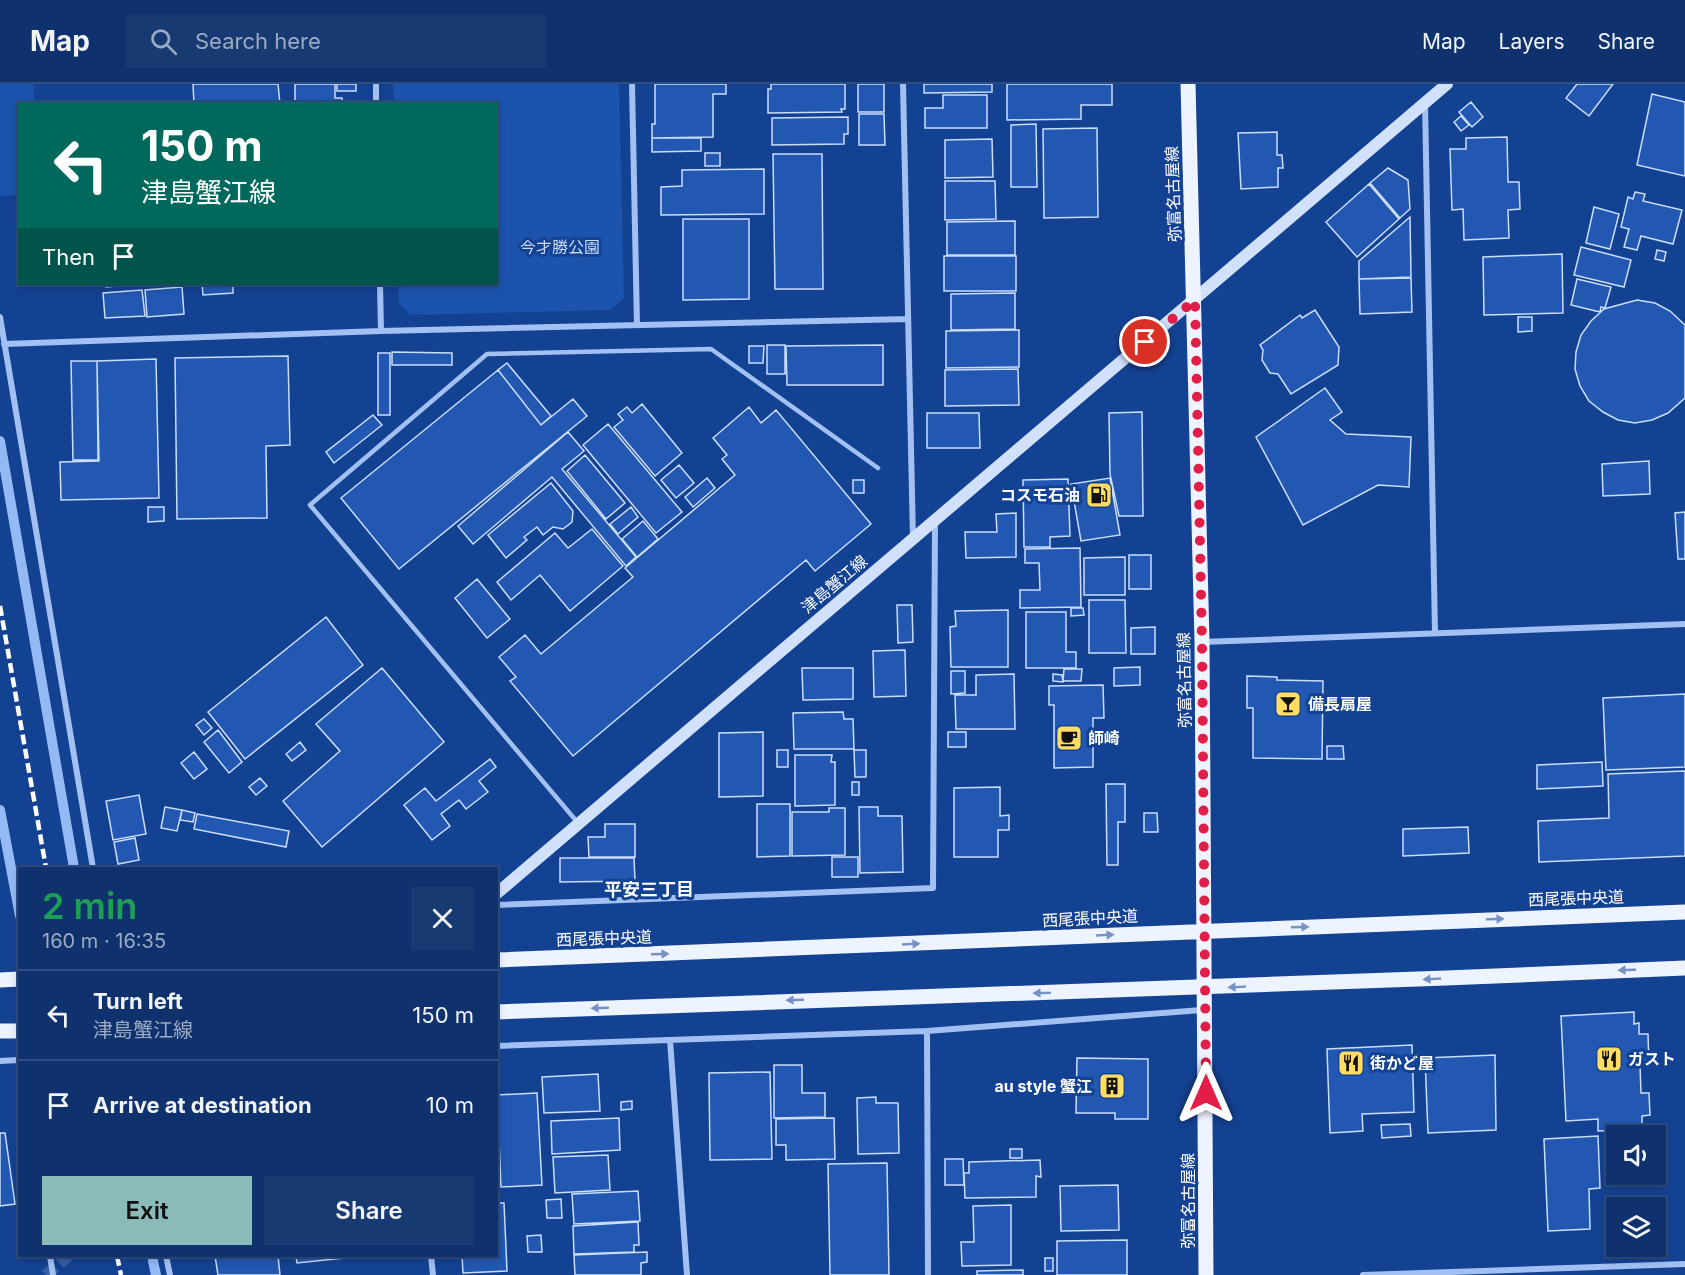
<!DOCTYPE html>
<html lang="en">
<head>
<meta charset="utf-8">
<style>
	body { margin:0; font-family:Inter,"Noto Sans JP",sans-serif; background:#183a73; color:#f1f3f6; height:100vh; display:flex; flex-direction:column; font-size:22px; white-space:nowrap }
	* { box-sizing:border-box; margin:0 }
	p { font-size:20px; color:#9baac2 }
	.icon { flex:none; width:33px; height:33px; fill:none; stroke:currentColor; stroke-width:2; stroke-linecap:round; stroke-linejoin:round }
	.map { position:relative; flex:1; overflow:hidden }
	.sheet { position:absolute; left:18px; top:783px; width:480px; height:390px; display:flex; flex-direction:column; background:#0f326e; border-radius:0px; box-shadow:0 3px 9px #0003,0 0 0 2px #2f4d81 }
	.sheet>* { flex:none }
	.guide { position:absolute; left:18px; top:18px; width:480px; height:183px; border-radius:0px; box-shadow:0 3px 9px #0003,0 0 0 2px #2f4d81; background:#00695c; color:#fff; overflow:hidden }
	.buttons { position:absolute; left:1606px; top:1041px; display:grid; gap:12px }
	.buttons a { display:grid; place-items:center; width:60px; height:60px; border-radius:0px; background:#0f326e; box-shadow:0 3px 9px #0003,0 0 0 2px #2f4d81; font-size:30px }
	.pin { position:absolute; display:grid; place-items:center; width:51px; height:51px; color:#fff; margin:-26px; border:3px solid #fff; border-radius:50%; box-shadow:0 2px 6px #0007 }
	.me { position:absolute; width:66px; margin:-33px; rotate:0deg; stroke-linejoin:round; filter:drop-shadow(0 0 4px #0008) }
	.turn { display:flex; align-items:center; gap:21px; height:126px; padding:0 24px; font-size:27px }
	.turn .icon { width:78px; height:78px; stroke-width:2.5 }
	.turn b { display:block; font-size:42px; line-height:51px }
	.then { display:flex; align-items:center; height:57px; padding:0 24px; background:#0003; gap:12px; font-size:22px }
	.round { display:grid; place-items:center; flex:none; width:63px; height:63px; border-radius:0px; background:#183a73 }
	.head { display:flex; align-items:center; justify-content:space-between; height:102px; padding:0 24px }
	h1 { font-size:36px; font-weight:600; line-height:45px; color:#1e9e55 }
	.cta { display:flex; gap:12px; margin-top:auto; padding:12px 24px }
	.cta a { flex:1; height:69px; border-radius:0px; background:#8bbbb9; color:#111; font-size:24px; font-weight:600; line-height:69px; text-align:center }
	.cta a+a { background:#183a73; color:#f1f3f6 }
	ul { padding:0; list-style:none }
	li { display:flex; align-items:center; gap:18px; height:90px; padding:0 24px; border-top:2px solid #2f4d81 }
	li div { flex:1 }
	li b { display:block; font-size:22px }
	li em { font-style:normal }
	header { display:flex; align-items:center; gap:36px; box-sizing:border-box; height:84px; padding:0 30px; background:#0f326e; border-bottom:2px solid #2f4d81 }
	header strong { font-size:28px }
	nav { display:flex; gap:33px; margin-inline-start:auto; font-size:21px }
	.search { width:420px; height:54px; background:#183a73; display:flex; align-items:center; gap:15px; box-sizing:border-box; padding:0 21px; border-radius:0px; color:#9baac2; font-size:22px }
	.map>svg:first-child { display:block }
	.green { fill:#1c53ad }
	.lines { fill:none; stroke-linecap:round; stroke-linejoin:round }
	.stream { stroke:#94baf5; stroke-width:10 }
	.building { fill:#2258b2; stroke:#caddfc; stroke-width:1.5 }
	.secondary-tunnel { stroke:#375ea3; stroke-width:12; stroke-dasharray:12 6; stroke-linecap:butt }
	.lane { stroke:#a2c1f2; stroke-width:4.5 }
	.street { stroke:#a2c1f2; stroke-width:6 }
	.secondary { stroke:#d1e1fc; stroke-width:12 }
	.primary { stroke:#edf3ff; stroke-width:15 }
	.rail { stroke:#fff; stroke-width:4.5; stroke-dasharray:10 4.5; stroke-linecap:butt }
	.oneway { fill:#7692c4 }
	.route { stroke:#e11d48; stroke-width:10; stroke-dasharray:0 18 }
	.labels { text-anchor:middle; stroke-width:6; stroke-linejoin:round; paint-order:stroke }
	.street-label { font-size:16px; fill:#fff; stroke:#144293 }
	.park-label { font-size:16px; fill:#caddfc; stroke:#144293 }
	.poi-label { font-size:16px; font-weight:bold; fill:#fff; stroke:#144293; text-anchor:start }
	.neighbourhood-label { font-size:18px; font-weight:bold; fill:#fff; stroke:#144293 }
</style>
</head>
<body>
<header>
<strong>Map</strong>
<div class="search"><svg class="icon" aria-label="search" viewBox="0 0 24 24"><circle cx="10" cy="10" r="6"/><path d="M15 15l6 6"/></svg>Search here</div>
<nav><a>Map</a><a>Layers</a><a>Share</a></nav>
</header>
<div class="map">
<svg width="1685" height="1191" viewBox="0 0 1685 1191">
	<rect width="100%" height="100%" fill="#144293"/>
	<path class="green" d="M0,0h33l2,19 -15,1 -1,91 -19,1z
		M393,0h226l5,214 -13,12 -201,5 -11,-12 -1,-19h98v-180l-102,-1z"/>
	<g class="lines">
		<path class="stream" d="M0,357l74,427
			M0,726l20,106
			M153,1177l3,14"/>
	</g>
	<path class="building" d="M193,0h85l2,20h-86z
		M295,0h40v14h7l1,6h-48z
		M337,0h19v7h-19z
		M655,0h71v10h-13v43l-61,1v-14h3z
		M771,0h74v25h-4l1,3 -74,1v-24h3z
		M858,0h26v28h-26z
		M924,0h68v8l-68,1z
		M1007,0h105v21h-31v14l-74,1z
		M1577,0h36l-24,32 -23,-18z
		M1652,10l33,8v74l-48,-11z
		M943,11h44v33h-62v-20h18z
		M1471,18l12,15 -11,10 -13,-15z
		M859,30h25l1,31h-26z
		M1461,32l8,9 -8,6 -7,-9z
		M848,33v17h-4v10l-72,1v-27z
		M1036,40l1,63h-26v-62z
		M1097,44l1,89 -54,1 -1,-89z
		M1277,48v23h5l1,13h-5v19l-37,2 -3,-56z
		M1507,53l1,45h11l1,27 -12,1 1,28 -45,2 -1,-31 -11,1 -2,-61h16v-11z
		M652,54h49v13l-49,1z
		M992,55l1,38 -48,1v-38z
		M705,69h15v13h-15z
		M773,70h49l1,135h-48z
		M1388,84l20,12 2,29 -10,9 -30,-35z
		M764,85v45l-103,1v-28l21,-1v-16z
		M945,97h50l1,38 -51,1z
		M1369,100l30,35 -42,38 -31,-35z
		M1635,108l10,2 -2,7 39,9 -9,34 -32,-8 -4,14 -13,-3 5,-18 -8,-2 7,-30 5,2z
		M1594,123l25,7 -9,35 -24,-6z
		M1410,133l1,60 -52,2v-18z
		M683,135h66v80l-66,1z
		M1015,137v34h-68v-33z
		M1581,163l50,13 -7,27 -50,-12z
		M1657,166l9,2 -2,9 -9,-2z
		M1562,170l1,59 -79,2 -1,-58z
		M944,172h72v35h-72z
		M1411,194l1,34 -52,2 -1,-35z
		M1577,195l34,8 -6,21 -4,-1 -1,5 -29,-7z
		M106,200h36l-36,3z
		M202,200h31v9l-30,2z
		M182,203l2,27 -37,3 -2,-27z
		M142,206l3,26 -40,2 -2,-25z
		M1015,209v36l-64,1v-36z
		M1637,216l18,3 15,8 15,14v73l-17,15 -16,7 -17,3 -17,-3 -15,-8 -14,-11 -9,-15 -5,-17 1,-17 5,-17 10,-14 13,-12z
		M1315,226l24,37 -1,18 -47,29 -13,-20 -8,-1 -8,-13 1,-10 -3,-5 40,-30 2,3z
		M1518,233h14v14l-14,1z
		M1019,246v37l-73,1v-37z
		M767,261h18v29h-18z
		M883,261v40h-96l-1,-39z
		M749,262h15l-1,17h-14z
		M392,268l60,1v12h-60z
		M378,269h12v62h-12z
		M288,272l2,89 -24,1 1,72 -90,1 -2,-161z
		M156,275l3,139 -98,2 -1,-38 39,-1 -2,-100z
		M71,277h26l1,99h-25z
		M507,279l44,53 -10,9 -43,-55z
		M1018,285l1,36 -74,1v-36z
		M498,286l43,55 32,-26 14,17 -188,153 -58,-71z
		M1325,304l17,24 -12,8 16,14 65,3 -2,50 -31,-2 -75,40 -47,-88z
		M642,320l40,49 -27,23 -41,-49 9,-7 -5,-6 9,-7 5,6z
		M749,323l12,16 15,-13 95,114 -56,47 -9,-11 -233,196 -63,-75 6,-4 -17,-20 26,-22 16,19 92,-77 -8,-9 110,-93 -13,-16 5,-4 -14,-17z
		M1142,328l1,104h-24l-9,-42 -1,-61z
		M927,329h52l1,35h-53z
		M373,331l9,10 -48,38 -8,-11z
		M608,340l74,88 -26,21 -73,-88z
		M568,348l16,19 -22,18 74,88 -10,9 -74,-89 -79,67 -15,-18z
		M585,371l40,48 -19,16 -39,-48z
		M1649,377l1,33 -47,2 -1,-32z
		M679,381l15,18 -18,15 -15,-18z
		M707,394l8,10 -22,19 -8,-10z
		M1110,394l10,57 -39,6 -10,-57z
		M1068,395l2,57 -20,1v10h-26l-1,-67z
		M853,396h11v13h-11z
		M551,399l22,28 -1,11 -9,7 -10,-2 -10,8 -6,-8 -13,10 3,3 -21,18 -18,-23z
		M148,423h16v14l-16,1z
		M631,423l7,10 -20,17 -8,-10z
		M1685,428v47h-7l-3,-46z
		M1016,429v44l-50,1 -1,-26h32l-1,-18z
		M643,437l15,18 -21,18 -15,-18z
		M592,445l31,37 -53,45 -30,-36 -29,25 -14,-18 58,-49 13,15z
		M1080,464l1,59 -61,1v-18h20l-1,-27h-14v-14z
		M1129,471h22v34h-22z
		M1125,473v38h-41v-37z
		M477,495l33,40 -23,19 -32,-40z
		M1089,516h36l1,53h-37z
		M897,521h15l1,37 -15,1z
		M1071,524h12l1,7 -13,1z
		M1008,526v57h-57l-1,-40 6,-1 -1,-15z
		M1026,528h40v40h10v16h-50z
		M326,533l37,48 -118,94 -37,-47z
		M1155,543v27h-24v-26z
		M905,566l1,46 -32,1 -1,-46z
		M1140,583v18l-26,1v-18z
		M382,584l62,74 -122,105 -39,-46 57,-50 -24,-27z
		M802,584h51v31l-50,1z
		M1064,585h18l-1,12h-18z
		M951,587h14v22l-14,1z
		M1014,590l1,55h-59l-1,-34h21v-20z
		M1053,590l9,1 1,7 -10,-1z
		M1247,592l30,1v3l46,1 -1,78 -69,-1v-50h-6z
		M1103,601l1,33h-11v49l-39,1v-63h-5v-19z
		M1685,610v73l-79,3 -3,-72z
		M843,628l1,7h9l1,30h-60l-1,-36z
		M204,635l8,9 -8,7 -8,-10z
		M218,646l24,32 -13,11 -25,-31z
		M763,648v64l-44,1v-64z
		M948,648h18v15h-18z
		M300,658l6,8 -14,11 -6,-7z
		M1327,662h16l1,13h-17z
		M777,666h11v17h-11z
		M854,666h12v27h-11z
		M194,668l13,17 -13,10 -13,-16z
		M795,671h37l-1,7h4v43l-40,1z
		M490,675l6,8 -17,14 9,11 -22,17 -7,-9 -18,14 9,12 -18,14 -28,-35 21,-17 11,13z
		M1602,678l1,24 -66,3v-24z
		M1685,687v85l-146,6 -1,-41 71,-3 -1,-44z
		M260,694l7,8 -11,9 -7,-8z
		M852,698h7v13h-7z
		M1106,700h19v38h-7v43h-11z
		M1000,703v29l9,-1v15h-11v27h-44v-69z
		M139,711l7,39 -33,6 -7,-39z
		M757,720h33v52l-33,1z
		M165,723l17,3 -5,21 -16,-3z
		M859,723h19v9h24l1,56 -43,1z
		M829,724h16v47l-53,1v-44h37z
		M182,726l13,3 -2,9 -13,-2z
		M1144,729h13l1,19h-14z
		M197,730l92,17 -3,16 -92,-18z
		M605,740h30v33h-46l-1,-20h17z
		M1468,743l1,26 -66,3v-27z
		M135,754l4,22 -21,4 -4,-22z
		M832,773h26v20h-26z
		M560,774h74l1,23 -75,1z
		M1634,928v12l5,-1v11h9l1,30 -9,1 1,28h8l1,22 -8,1v13l-44,2v-12l-32,2 -5,-105z
		M1412,961l2,67 -52,2 1,17 -33,2 -3,-84z
		M1495,971l1,75 -68,3 -3,-75z
		M1077,974l71,1v60h-33v-6h-39z
		M774,981h28v28h23v24l-51,1z
		M770,988l2,87 -62,1 -1,-87z
		M598,990l2,37 -56,2 -2,-36z
		M537,1009l5,92 -41,2 -4,-92z
		M876,1013v6h22l1,50 -41,1 -1,-56z
		M632,1017v8l-11,1v-8z
		M619,1034l1,32 -68,4 -1,-33z
		M834,1034l1,41 -49,1v-15h-10v-26z
		M1410,1040l1,12 -29,2 -1,-13z
		M1609,1048h10l-2,14 -7,1z
		M0,1049h5l10,71 -15,2z
		M1598,1052l2,52 -11,1 1,40 -42,2 -4,-92z
		M1010,1065h12v9h-12z
		M608,1071l2,35 -55,3 -2,-36z
		M945,1075h18l1,26h-19z
		M1040,1076l1,17 -5,-1v21l-71,1 -1,-25h5v-11z
		M887,1079l2,112h-59l-2,-111z
		M1118,1101l1,45 -58,1 -1,-45z
		M638,1107l2,30 -66,3 -2,-30z
		M561,1115l1,19h-15l-1,-18z
		M496,1119h8l3,68 -44,2 -1,-17h34z
		M1011,1121v60l-49,1 -1,-24h13l-1,-36z
		M638,1138l1,23h-5v7l-60,2 -1,-28z
		M541,1151l1,17h-14l-1,-16z
		M1127,1156v35h-70v-34z
		M647,1168v10l-6,1v12h-66l-1,-20z
		M215,1172h63l2,19h-62z
		M296,1172h48v2l-47,5z
		M1045,1174h8v13h-8z
		M1023,1186v5h-46v-4z"/>
	<g class="lines">
		<path class="secondary-tunnel" d="M46,1191l22,-19"/>
		<path class="lane" d="M578,739l-268,-318 177,-151 224,-5 167,119"/>
		<path class="street" d="M376,0v20
			M632,0l5,241
			M903,0l10,455
			M1425,19l10,530
			M380,200l1,47
			M0,233l93,551
			M4,260l377,-13 527,-12
			M1202,558l483,-18
			M496,821l437,-17 2,-367
			M927,947l1,244
			M670,956l17,235
			M496,962l431,-15 275,-21
			M0,977l18,-1 2,8
			M50,1172l3,19
			M166,1172l4,19
			M431,1172l2,19
			M1363,1191l322,-11"/>
		<path class="secondary" d="M496,810l951,-810"/>
		<path class="primary" d="M1188,0l14,558 4,633
			M496,876l1189,-48
			M0,896l20,-1
			M496,928c397,-16 793,-26 1189,-44
			M0,947h20"/>
		<path class="rail" d="M0,522l46,262
			M117,1172l4,19"/>
	</g>
	<defs><path id="oneway-solid" d="M-6-.8H1V-3.2L6.5 0L1 3.2V.8H-6Z" transform="scale(1.5)"/></defs>
	<g class="oneway">
		<use href="#oneway-solid" transform="translate(1495 835) rotate(-2)"/>
		<use href="#oneway-solid" transform="translate(1300 843) rotate(-2)"/>
		<use href="#oneway-solid" transform="translate(1105 851) rotate(-3)"/>
		<use href="#oneway-solid" transform="translate(911 860) rotate(-3)"/>
		<use href="#oneway-solid" transform="translate(660 870) rotate(-2)"/>
		<use href="#oneway-solid" transform="translate(1627 886) rotate(178)"/>
		<use href="#oneway-solid" transform="translate(1432 895) rotate(177)"/>
		<use href="#oneway-solid" transform="translate(1237 903) rotate(177)"/>
		<use href="#oneway-solid" transform="translate(1042 909) rotate(179)"/>
		<use href="#oneway-solid" transform="translate(795 916) rotate(178)"/>
		<use href="#oneway-solid" transform="translate(600 924) rotate(178)"/>
	</g>
	<g class="lines">
		<path class="route" d="M1145,258l50,-42 7,342 4,451"/>
	</g>
	<defs>
		<symbol id="fuel-square" viewBox="-11 -11 22 22"><rect x="-9" y="-9" width="18" height="18" rx="4" fill="#ffdd63" stroke="#144293"/><path d="M-5.5-6h7V0h2V4h1.3V-2.5L3-4.5l.8-.8L6-3V5H2.5V1h-1V6h-7ZM-4.2-4.7v3.2H.2V-4.7Z" fill="#111"/></symbol>
		<symbol id="bar-square" viewBox="-11 -11 22 22"><rect x="-9" y="-9" width="18" height="18" rx="4" fill="#ffdd63" stroke="#144293"/><path d="M-6-5H6L.8 .8V4.5H3.5V6h-7V4.5H-.8V.8Z" fill="#111"/></symbol>
		<symbol id="cafe-square" viewBox="-11 -11 22 22"><rect x="-9" y="-9" width="18" height="18" rx="4" fill="#ffdd63" stroke="#144293"/><path d="M-5.5-4.5H6V0H3Q3 3.5 0 3.5H-2.5Q-5.5 3.5-5.5 0ZM3-3.2v2h1.7v-2ZM-6 4.5H4V6H-6Z" fill="#111"/></symbol>
		<symbol id="restaurant-square" viewBox="-11 -11 22 22"><rect x="-9" y="-9" width="18" height="18" rx="4" fill="#ffdd63" stroke="#144293"/><path d="M-5-6h1v4h1v-4h1v4h1v-4h1v5L-1.5 .5V6h-2V.5L-5-1ZM5-6V6H3V1.5H1.5Q1.5-4 5-6Z" fill="#111"/></symbol>
		<symbol id="building-square" viewBox="-11 -11 22 22"><rect x="-9" y="-9" width="18" height="18" rx="4" fill="#ffdd63" stroke="#144293"/><path d="M-4-6H4V6H1V3H-1V6H-4ZM-2.5-4.3h1.7v1.8h-1.7ZM.8-4.3h1.7v1.8H.8ZM-2.5-1h1.7V.8h-1.7ZM.8-1h1.7V.8H.8Z" fill="#111"/></symbol>
	</defs>
	<g fill-rule="evenodd">
		<use href="#fuel-square" x="1084" y="396" width="30" height="30"/>
		<use href="#bar-square" x="1273" y="605" width="30" height="30"/>
		<use href="#cafe-square" x="1054" y="639" width="30" height="30"/>
		<use href="#restaurant-square" x="1594" y="960" width="30" height="30"/>
		<use href="#restaurant-square" x="1336" y="964" width="30" height="30"/>
		<use href="#building-square" x="1097" y="987" width="30" height="30"/>
	</g>
	<g class="labels">
		<g class="street-label">
			<text transform="translate(1173 110) rotate(-92)" y="6">弥富名古屋線</text>
			<text transform="translate(834 500) rotate(-40)" y="6">津島蟹江線</text>
			<text transform="translate(1184 596) rotate(-91)" y="6">弥富名古屋線</text>
			<text transform="translate(1576 814) rotate(-2)" y="6">西尾張中央道</text>
			<text transform="translate(1090 834) rotate(-3)" y="6">西尾張中央道</text>
			<text transform="translate(604 854) rotate(-2)" y="6">西尾張中央道</text>
			<text transform="translate(1188 1117) rotate(-90)" y="6">弥富名古屋線</text>
		</g>
		<g class="park-label">
			<text x="560" y="169">今才勝公園</text>
		</g>
		<g class="poi-label">
			<text x="1080" y="417" text-anchor="end">コスモ石油</text>
			<text x="1308" y="626">備長扇屋</text>
			<text x="1088" y="660">師崎</text>
			<text x="1628" y="981">ガスト</text>
			<text x="1370" y="985">街かど屋</text>
			<text x="1092" y="1008" text-anchor="end">au style 蟹江</text>
		</g>
		<g class="neighbourhood-label">
			<text x="649" y="812">平安三丁目</text>
		</g>
	</g>
</svg>
<div class="buttons">
<a><svg class="icon" aria-label="sound" viewBox="0 0 24 24"><path d="M4 9h4l5-4v14l-5-4H4zM17 9q2 3 0 6"/></svg></a>
<a><svg class="icon" aria-label="layers" viewBox="0 0 24 24"><path d="M12 4l9 5-9 5-9-5zM3 14l9 5 9-5"/></svg></a>
</div>
<div class="pin" style="left:1145px;top:258px;background:#d93025"><svg class="icon" aria-label="arrive" viewBox="0 0 24 24"><path d="M6 21V4h12l-3 4 3 4H6"/></svg></div>
<svg class="me" style="left:1206px;top:1009px" viewBox="-20 -20 40 40"><path d="M0-17L14 15 0 8-14 15z" fill="#e11d48" stroke="#fff" stroke-width="4"/></svg>
<div class="guide">
<div class="turn"><svg class="icon" aria-label="left" viewBox="0 0 24 24"><path d="M17 20v-9H6M10 6l-5 5 5 5"/></svg><div><b>150 m</b>津島蟹江線</div></div>
<div class="then">Then<svg class="icon" aria-label="arrive" viewBox="0 0 24 24"><path d="M6 21V4h12l-3 4 3 4H6"/></svg></div>
</div>
<section class="sheet">
<div class="head"><div><h1>2 min</h1><p>160 m · 16:35</p></div><a class="round"><svg class="icon" aria-label="close" viewBox="0 0 24 24"><path d="M6 6l12 12M18 6L6 18"/></svg></a></div>
<ul>
<li><svg class="icon" aria-label="left" viewBox="0 0 24 24"><path d="M17 20v-9H6M10 6l-5 5 5 5"/></svg><div><b>Turn left</b><p>津島蟹江線</p></div><em>150 m</em></li>
<li><svg class="icon" aria-label="arrive" viewBox="0 0 24 24"><path d="M6 21V4h12l-3 4 3 4H6"/></svg><div><b>Arrive at destination</b></div><em>10 m</em></li>
</ul>
<div class="cta"><a>Exit</a><a>Share</a></div>
</section>
</div>
</body>
</html>
